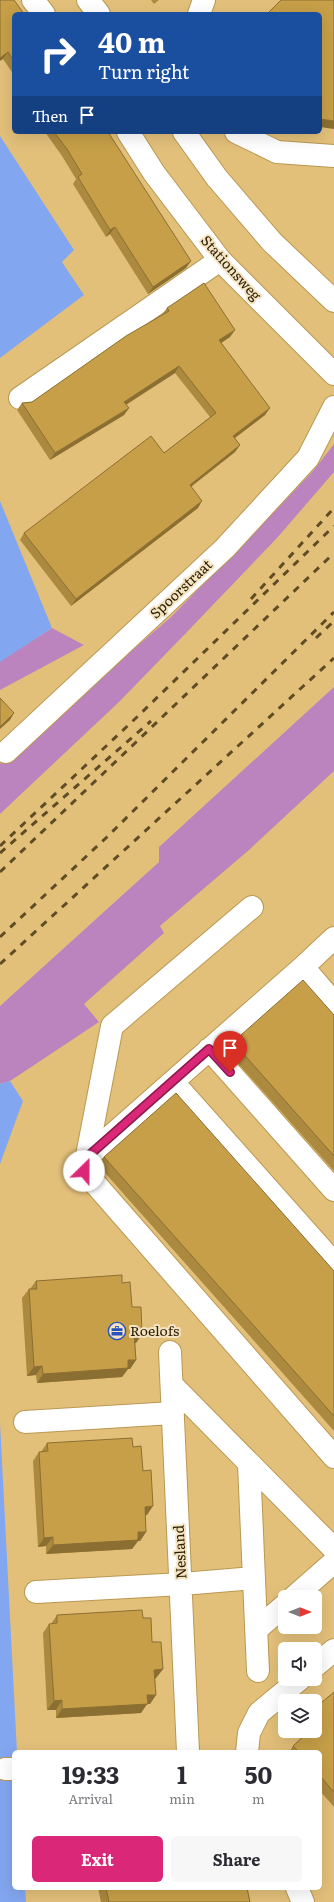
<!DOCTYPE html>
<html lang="en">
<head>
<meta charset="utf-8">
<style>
	body { margin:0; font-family:Literata,serif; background:#f7f7f7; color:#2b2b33; height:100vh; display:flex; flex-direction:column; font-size:15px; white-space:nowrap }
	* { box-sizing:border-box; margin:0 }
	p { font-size:13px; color:#7c7c81 }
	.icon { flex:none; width:22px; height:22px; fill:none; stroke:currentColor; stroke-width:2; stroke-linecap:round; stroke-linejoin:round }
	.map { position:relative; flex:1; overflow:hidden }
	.drawer { position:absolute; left:12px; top:1750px; width:310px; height:140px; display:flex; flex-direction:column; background:#fff; border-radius:6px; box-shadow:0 4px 16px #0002 }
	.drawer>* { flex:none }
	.banner { position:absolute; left:12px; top:12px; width:310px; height:122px; border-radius:6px; box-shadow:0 4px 16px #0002; background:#1a4fa0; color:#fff; overflow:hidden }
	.needle { width:26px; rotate:90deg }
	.buttons { position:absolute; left:278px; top:1590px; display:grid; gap:8px }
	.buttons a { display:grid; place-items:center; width:44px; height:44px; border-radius:6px; background:#fff; box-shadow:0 4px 16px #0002; font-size:20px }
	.pin { position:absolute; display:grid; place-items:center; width:34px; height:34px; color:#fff; margin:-41px -17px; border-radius:50% 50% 50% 0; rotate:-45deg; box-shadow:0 0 4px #0007 }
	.pin .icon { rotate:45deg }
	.me { position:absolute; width:44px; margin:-22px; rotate:23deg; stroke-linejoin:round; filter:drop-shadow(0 0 3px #0008) }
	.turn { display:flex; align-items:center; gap:14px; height:84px; padding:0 20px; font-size:18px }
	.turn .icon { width:52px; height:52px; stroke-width:2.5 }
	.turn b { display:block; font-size:28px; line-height:34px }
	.then { display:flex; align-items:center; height:38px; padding:0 20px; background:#0003; gap:8px; font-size:15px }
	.eta { display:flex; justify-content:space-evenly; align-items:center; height:68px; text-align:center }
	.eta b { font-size:24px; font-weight:700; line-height:28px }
	.action { display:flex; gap:8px; margin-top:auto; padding:8px 20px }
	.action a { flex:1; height:46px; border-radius:6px; background:#db2777; color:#fff; font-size:16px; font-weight:700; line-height:46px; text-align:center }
	.action a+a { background:#f7f7f7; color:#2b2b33 }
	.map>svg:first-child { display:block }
	.green { fill:#bb84be }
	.water { fill:#83a6f0 }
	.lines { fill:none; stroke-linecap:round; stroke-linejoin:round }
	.minor-casing { stroke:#b99852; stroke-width:24 }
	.major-casing { stroke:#b99852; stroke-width:24 }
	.minor { stroke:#fff; stroke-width:22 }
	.major { stroke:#fff; stroke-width:22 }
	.rail { stroke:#604c24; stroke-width:3; stroke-dasharray:7 7; stroke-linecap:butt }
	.wall { fill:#ab893e }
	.shaded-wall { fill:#8b6f32 }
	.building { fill:#c79f48; stroke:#8b6f32 }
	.route-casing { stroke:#8e194d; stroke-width:10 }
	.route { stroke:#db2777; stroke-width:7 }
	.labels { text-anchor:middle; stroke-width:4; stroke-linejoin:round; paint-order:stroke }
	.street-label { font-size:14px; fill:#2a1d01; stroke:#f5e4c2 }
	.poi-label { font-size:14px; fill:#2a1d01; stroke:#f5e4c2; text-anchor:start }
</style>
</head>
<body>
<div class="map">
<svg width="334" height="1902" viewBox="0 0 334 1902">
	<rect width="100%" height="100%" fill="#e3c07a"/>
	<path class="green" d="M334,444v28l-57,66 -91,95 -67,69 -119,112v-50l171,-147 108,-110 34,-36z
		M52,628l32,17 -84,45v-29z
		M334,687v84l-85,79 -89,76 4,7 -80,71 15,18 -89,59 -10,3v-78l159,-144v-15z"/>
	<path class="water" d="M0,136l74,114 -12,12 22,33 -84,63z
		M0,501l52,127 -52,34z
		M10,1081l13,20 -23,63v-80z
		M0,1423l17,329h-3v136h11l1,14h-26z"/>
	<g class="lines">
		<defs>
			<path id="minor" d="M33,0l11,14
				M199,14l5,-14
				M128,132l26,41 66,87 114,114
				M236,132l41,20 57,4
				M20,398l200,-138
				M6,752l219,-204 83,-90 26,-51
				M252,907l-140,119 -28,145 250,286
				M303,967l31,-29
				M209,1049l125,141
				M173,1082l161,181
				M86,1158l217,-191 31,36
				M170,1352l18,400
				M172,1385l162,164
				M25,1422l148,-9
				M249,1464l9,207
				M36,1592l146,-8 72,-6
				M294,1597l40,-35
				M256,1630l29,-25
				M315,1666l19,-16
				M247,1752l2,-19 10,-20 41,-34
				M5,1769h9
				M297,1888l6,14"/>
			<path id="major" d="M88,0l11,14
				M184,132l33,46 55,64 62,59"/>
		</defs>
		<use href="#minor" class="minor-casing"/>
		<use href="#major" class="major-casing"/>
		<use href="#minor" class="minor"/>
		<use href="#major" class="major"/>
		<path class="rail" d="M251,599l83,-91
			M316,638l18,-17
			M0,846l137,-129 197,-191
			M0,853l151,-132
			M0,872l334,-319
			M0,937l107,-100 227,-225
			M0,964l334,-306"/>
	</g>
	<path class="wall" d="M151,0h8l-5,4z
		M14,14v61l-11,-16z
		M45,132h63l78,136 -38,26 -38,-60 -4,3 -33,-53 3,-5 -14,-23z
		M167,308l63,29 -9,6 44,72 -30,23 5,7 -5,7 -44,35 7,21 -127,98 -51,-66 4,-7 140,-80 46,-36 -35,-44 -49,32 3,3 -5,7 -74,45 -33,-50 5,-7 10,-1 130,-87z
		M334,1015v156l-107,-120 6,-9z
		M104,1157l230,114v160l-236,-266z
		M36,1281l86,2 10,24 10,27 -6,9h-1l1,17 -6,9h-2l-6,8 -85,6 -1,-8 -9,1 -5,-78 7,-9h1z
		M47,1443l86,4 10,24 4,44h-2l1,17 -6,9h-2l-6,8 -86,5v-8l-8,1 -5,-86 6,-9h2z
		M57,1615l86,3 20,51 -7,9 -1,1 1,16 -6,9h-3l-6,9 -85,5v-8h-9l-4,-77 6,-9h2z
		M334,1692v115l-14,-16v-39h-31l4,-6 10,-9 -5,-6h17z
		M98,1888h149l3,14h-149z"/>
	<path class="shaded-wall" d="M8,52l-5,7 -3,2v-3z
		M320,119l14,2v8l-14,-2z
		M115,227l-5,7 -4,3 4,-7z
		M191,261l-5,7 -38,26 5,-7z
		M235,330l-5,7 -15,10 4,-7z
		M179,366l-4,7 -56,36 5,-7z
		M129,408l-5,7 -74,45 5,-7z
		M270,408l-5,7 -37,28 5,-7z
		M240,445l-5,7 -50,39 5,-6z
		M202,501l-4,7 -127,98 5,-7z
		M14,713l-4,7 -10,9v-2z
		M134,1334h8l-6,9 -8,1z
		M128,1360h8l-6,9h-2l-6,8 -85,6 6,-9z
		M42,1366l-6,9 -9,1 7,-9z
		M153,1506l-6,9 -9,1 7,-9z
		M138,1532h8l-6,9h-2l-6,8 -86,5 7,-9z
		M53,1537l-7,9 -8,1 6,-9z
		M163,1669l-7,9 -8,1 6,-9z
		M147,1695h9l-6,9h-3l-6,9 -85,5 6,-9z
		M62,1700l-6,10h-9l7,-9z"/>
	<path class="building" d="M0,0h14l10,14h-10v47l-6,-9 -8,6z
		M281,0h53v121l-14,-2v-105h-53z
		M54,132h54l83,129 -38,26 -38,-60 -5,3 -32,-53 4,-3 -15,-25z
		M204,283l31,47 -16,10 51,68 -37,28 7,9 -50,40 12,16 -126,98 -52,-66 127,-97 13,17 52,-40 -37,-47 -55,36 5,6 -74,45 -33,-50 10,-1 94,-66 43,-25 -2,-3z
		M0,698l14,15 -14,14z
		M303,980l31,35v141l-101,-114z
		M176,1093l158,178v145l-230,-259z
		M122,1275v8l8,-1 2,25h9l1,27h-8l2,26h-8v8l-85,6 -1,-8 -8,1 -5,-78h8l-1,-8z
		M132,1438l1,9 8,-1 2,25 8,-1 2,36 -8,1 1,25h-8v8l-85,5v-8l-9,1 -5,-86 9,-1 -1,-8z
		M142,1610l1,8h8l1,24h9l2,27 -9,1 2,25h-9l1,9 -86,5v-9l-8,1 -5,-77 8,-1v-8z
		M334,1692v100l-14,-16v-24h-21l-6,-6 16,-15h6v-23z
		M106,1888h141l3,14h-141z"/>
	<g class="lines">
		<defs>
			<path id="route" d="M84,1171l2,-13 123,-109 21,23"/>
		</defs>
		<use href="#route" class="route-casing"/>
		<use href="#route" class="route"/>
	</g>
	<defs>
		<symbol id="office-ring" viewBox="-11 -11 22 22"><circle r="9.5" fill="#f5e4c2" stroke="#2651bf" stroke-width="1.5"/><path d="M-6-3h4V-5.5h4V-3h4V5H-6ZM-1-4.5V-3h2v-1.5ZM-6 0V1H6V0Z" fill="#2651bf"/></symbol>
	</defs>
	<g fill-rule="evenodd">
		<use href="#office-ring" x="107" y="1321" width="20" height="20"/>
	</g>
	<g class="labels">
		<g class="street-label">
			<text transform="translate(231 268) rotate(48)" y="5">Stationsweg</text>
			<text transform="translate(181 589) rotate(-43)" y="5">Spoorstraat</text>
			<text transform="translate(180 1552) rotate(-93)" y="5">Nesland</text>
		</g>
		<g class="poi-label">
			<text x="130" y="1336">Roelofs</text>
		</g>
	</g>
</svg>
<div class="buttons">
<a><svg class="needle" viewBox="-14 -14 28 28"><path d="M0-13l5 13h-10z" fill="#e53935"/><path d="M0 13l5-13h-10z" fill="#7c7c81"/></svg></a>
<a><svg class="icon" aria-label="sound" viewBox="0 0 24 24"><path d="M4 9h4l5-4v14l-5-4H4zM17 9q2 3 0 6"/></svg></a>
<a><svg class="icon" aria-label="layers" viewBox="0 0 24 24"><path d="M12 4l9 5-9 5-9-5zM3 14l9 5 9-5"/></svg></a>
</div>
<div class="pin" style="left:230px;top:1072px;background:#d93025"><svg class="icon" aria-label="arrive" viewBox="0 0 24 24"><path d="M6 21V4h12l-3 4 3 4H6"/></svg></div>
<svg class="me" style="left:84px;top:1171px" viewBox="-20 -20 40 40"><circle r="19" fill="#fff"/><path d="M0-13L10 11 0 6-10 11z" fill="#db2777"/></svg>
<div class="banner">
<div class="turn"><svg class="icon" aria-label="right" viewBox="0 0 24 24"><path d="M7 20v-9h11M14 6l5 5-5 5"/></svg><div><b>40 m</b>Turn right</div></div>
<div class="then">Then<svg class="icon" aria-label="arrive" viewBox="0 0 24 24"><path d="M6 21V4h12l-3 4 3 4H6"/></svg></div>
</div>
<section class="drawer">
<div class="eta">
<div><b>19:33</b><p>Arrival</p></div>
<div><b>1</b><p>min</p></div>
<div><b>50</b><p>m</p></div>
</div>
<div class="action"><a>Exit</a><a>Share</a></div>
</section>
</div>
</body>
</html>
